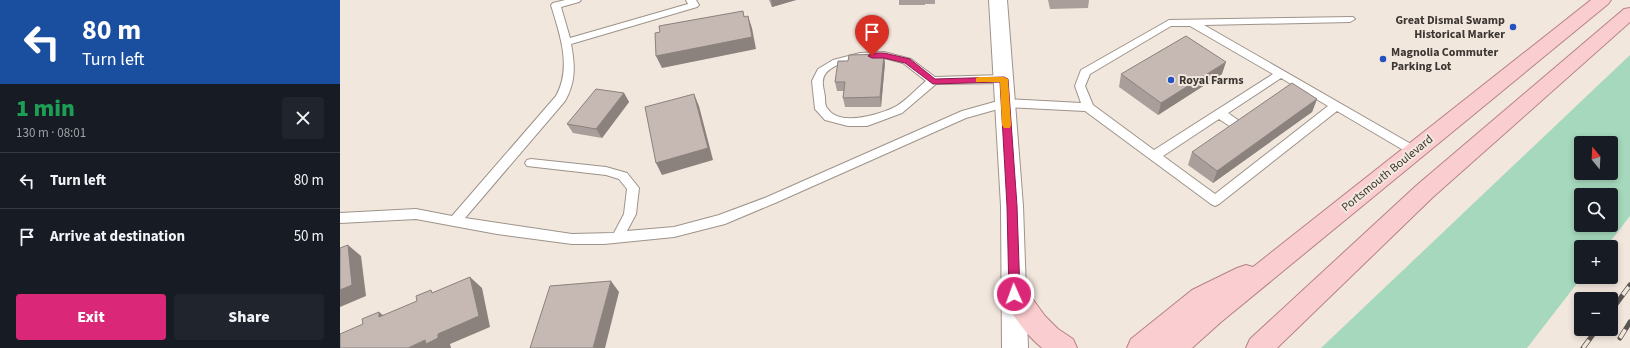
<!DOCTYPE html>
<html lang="en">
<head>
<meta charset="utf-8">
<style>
	body { margin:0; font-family:"Source Sans 3",sans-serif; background:#20242c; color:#f1f3f6; height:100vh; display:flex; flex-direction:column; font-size:15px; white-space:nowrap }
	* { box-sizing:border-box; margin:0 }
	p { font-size:13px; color:#9ea1a6 }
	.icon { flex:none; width:22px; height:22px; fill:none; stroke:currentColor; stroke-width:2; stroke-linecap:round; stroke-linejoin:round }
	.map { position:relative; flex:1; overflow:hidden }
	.sheet { display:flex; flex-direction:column; background:#171b24; width:340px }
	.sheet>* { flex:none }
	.banner { background:#1a4fa0; color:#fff; overflow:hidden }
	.needle { width:26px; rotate:342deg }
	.fabs { position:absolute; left:1234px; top:136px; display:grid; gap:8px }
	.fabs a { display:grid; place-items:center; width:44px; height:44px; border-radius:4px; background:#171b24; box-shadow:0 2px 6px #0003; font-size:20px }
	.pin { position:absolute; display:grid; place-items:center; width:34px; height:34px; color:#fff; margin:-41px -17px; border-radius:50% 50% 50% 0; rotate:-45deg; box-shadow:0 0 4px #0007 }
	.pin .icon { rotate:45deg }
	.me { position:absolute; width:44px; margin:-22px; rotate:358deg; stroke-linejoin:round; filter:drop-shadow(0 0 3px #0008) }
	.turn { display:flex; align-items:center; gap:14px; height:84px; padding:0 16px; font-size:18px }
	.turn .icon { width:52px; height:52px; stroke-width:2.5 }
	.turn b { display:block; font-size:28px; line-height:34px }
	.round { display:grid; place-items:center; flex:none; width:42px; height:42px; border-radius:4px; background:#20242c }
	.headline { display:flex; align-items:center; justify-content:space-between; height:68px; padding:0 16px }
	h1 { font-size:24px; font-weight:800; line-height:30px; color:#1e9e55 }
	.action { display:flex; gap:8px; margin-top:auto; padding:8px 16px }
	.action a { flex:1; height:46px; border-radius:4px; background:#db2777; color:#fff; font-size:16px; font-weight:800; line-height:46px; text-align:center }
	.action a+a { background:#20242c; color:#f1f3f6 }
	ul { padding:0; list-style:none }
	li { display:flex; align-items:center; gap:12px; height:56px; padding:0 16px; border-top:1px solid #363941 }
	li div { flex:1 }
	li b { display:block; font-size:15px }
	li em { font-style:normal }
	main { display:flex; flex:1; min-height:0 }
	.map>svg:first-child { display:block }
	.green { fill:#a5d8bc; fill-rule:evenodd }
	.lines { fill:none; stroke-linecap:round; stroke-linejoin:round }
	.service-casing { stroke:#9d938a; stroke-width:2 }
	.secondary-casing { stroke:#9d938a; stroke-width:2 }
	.primary-casing { stroke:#b68284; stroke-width:2 }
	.service { fill:#fff; fill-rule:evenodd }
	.secondary { fill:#fff; fill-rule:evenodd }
	.primary { fill:#facdd0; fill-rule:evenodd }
	.rail-casing { stroke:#5c5651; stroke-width:5 }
	.rail { stroke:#f2e7dd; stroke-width:3.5; stroke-dasharray:10; stroke-linecap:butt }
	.wall { fill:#aa9e9a }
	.shaded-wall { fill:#8b817d }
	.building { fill:#c6b8b3; stroke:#8b817d }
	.route { fill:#db2777; stroke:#8e194d }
	.slow { fill:#f59e0b }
	.poi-dot { fill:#2451bf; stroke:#f2e7dd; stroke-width:1.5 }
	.labels { text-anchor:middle; stroke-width:4; stroke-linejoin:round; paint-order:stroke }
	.poi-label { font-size:12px; font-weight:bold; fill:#3c3733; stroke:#f2e7dd; text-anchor:start }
	.street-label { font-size:12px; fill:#3c3733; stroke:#f2e7dd }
</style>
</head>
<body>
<main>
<section class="sheet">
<div class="banner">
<div class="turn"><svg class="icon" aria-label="left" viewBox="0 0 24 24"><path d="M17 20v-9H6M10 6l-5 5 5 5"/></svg><div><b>80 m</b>Turn left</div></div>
</div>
<div class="headline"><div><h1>1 min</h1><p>130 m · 08:01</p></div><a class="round"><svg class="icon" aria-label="close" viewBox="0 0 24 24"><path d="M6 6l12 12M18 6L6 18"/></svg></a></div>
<ul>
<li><svg class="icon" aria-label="left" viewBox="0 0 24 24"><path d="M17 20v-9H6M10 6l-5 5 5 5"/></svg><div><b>Turn left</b></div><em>80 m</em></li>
<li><svg class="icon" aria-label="arrive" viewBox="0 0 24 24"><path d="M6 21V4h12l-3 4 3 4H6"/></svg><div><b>Arrive at destination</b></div><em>50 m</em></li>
</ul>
<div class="action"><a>Exit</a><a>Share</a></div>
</section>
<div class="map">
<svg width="1290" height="348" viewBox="0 0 1290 348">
	<rect width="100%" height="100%" fill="#f2e7dd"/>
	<path class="green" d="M1290,55v161l-24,31h-25v30h1l-55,71h-206zM1241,143h30v30h-30zM1241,195h30v30h-30z"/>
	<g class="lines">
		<defs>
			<path id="service" d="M225,0h16l-2,2 -18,5 9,31 118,-34 -2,-4h10l3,5 -2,2 -126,37c4,21 5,38 -6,57l-100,117 107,16 42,-1 10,-19 3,-25 -8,-10 -13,-4 -79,-9 -2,-3 2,-3 4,-1 75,8 21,6 12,15 -3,26 -9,17 47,-4 45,-12 48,-18 195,-86 43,-12 76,4 -6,-17 6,-16 88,-50 184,-3 2,2 -5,3 -146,3 214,123 2,3 -2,3 -4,1 -4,-1 -73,-43 -118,93 -4,2 -4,-2 -126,-93 -80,-4 -39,11 -191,85 -50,21 -51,13 -70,7h-32l-75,-10 -81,-15 -76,4v-10l76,-4 36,7 104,-120c16,-29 4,-61 -5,-91l2,-2zM831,26h19l83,48 -119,76 -61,-45 -8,-19 5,-12zM941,78l47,28 -113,88 -52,-38 56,-37 18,12h8l2,-3 -2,-3 -17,-12z
				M544,52l27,7 24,18 68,-2 4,1 1,3 -1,3 -4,1 -67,1 -34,29 -35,13h-19l-23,-6 -10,-11 -3,-28 6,-12 15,-9 27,-7zM544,58l19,5 23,18c-10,8 -21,21 -33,27 -16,7 -54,19 -66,0 -2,-2 -2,-8 -2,-11 -1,-8 -5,-17 1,-24 12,-14 41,-14 58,-15z"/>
			<path id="secondary" d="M649,0h18l16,206 5,142h-26l-1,-142z"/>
			<path id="primary" d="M1251,0h20l-3,4 -387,318 -29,26h-65l4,-9 61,-49 45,-22 9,-3 7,2z
				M1290,8v14l-197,175 -156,151h-31l4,-9 167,-154 207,-176z
				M674,283l9,3 22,30 13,13 15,10 4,9h-35c-17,-14 -31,-35 -41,-54l4,-8z"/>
		</defs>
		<use href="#service" class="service-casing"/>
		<use href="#secondary" class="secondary-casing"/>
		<use href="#primary" class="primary-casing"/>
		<use href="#service" class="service"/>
		<use href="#secondary" class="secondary"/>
		<use href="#primary" class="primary"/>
		<defs>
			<path id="rail" d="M1271,311l19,-26
				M1280,338l10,-16
				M1243,348l14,-19"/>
		</defs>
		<use href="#rail" class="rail-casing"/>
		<use href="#rail" class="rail"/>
	</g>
	<path class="wall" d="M429,0h27l-24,7z
		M559,0h36v4h-10v1h-26z
		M708,0h41l-1,8 -38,1z
		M545,63l-4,44h-36l-2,-9 1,-7h-7l-2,-9z
		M781,74h101l-64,41 -39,-28z
		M284,93l5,9 -27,36 -29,-5 -6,-9z
		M977,99l-5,13 -99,71 -25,-18 4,-13z"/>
	<path class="shaded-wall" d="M431,0h25l-24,7z
		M408,16l4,12 4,21 -94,19 -6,-12z
		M544,54l1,9 -4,44 -1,-10z
		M886,62l-4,12 -64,41 3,-12z
		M284,93l5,9 -27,36 -6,-9z
		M354,94l5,12 14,54 -51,15 -6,-12z
		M977,99l-5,13 -99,71 4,-12z
		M8,245l13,11 5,40 -26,11v-17z
		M130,277l12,11 8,39 -40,17 1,4h-43l30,-14z
		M271,281l8,11 -14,56h-12z
		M39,312l14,11 -14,-6z"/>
	<path class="building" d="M403,11l1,6 4,-1 4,21 -96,19 -1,-23 5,-1 -1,-6z
		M846,36l40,26 -65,41 -40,-29z
		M544,54l-4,43 -37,1 2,-16h-10l3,-21h10l1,-6z
		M952,83l25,16 -100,72 -25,-19z
		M256,89l28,4 -28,36 -29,-5z
		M354,94l14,54 -52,15 -11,-56z
		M8,245l4,40 -12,5v-42z
		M130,277l9,39 -41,18v4l-12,6 -1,-4 -17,8h-68v-14l23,-10 -1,-5 17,-7v5l38,-16 -1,-5 15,-6 1,3z
		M271,281l-18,67h-63l20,-62z"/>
	<path class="route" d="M544,53l26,6 25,20 69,-2 4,2 9,127 3,88 -2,3 -4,2 -3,-2 -2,-3 -2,-88 -7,-124 -67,2 -28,-21 -21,-5h-12l-4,-2 4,-3z"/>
	<path class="slow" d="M639,77h25l4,2 3,46 -1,3h-6l-2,-3 -2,-43h-24v-4z"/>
	<g class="poi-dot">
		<circle cx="1173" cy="27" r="4"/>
		<circle cx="1043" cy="59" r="4"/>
		<circle cx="831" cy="80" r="4"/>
	</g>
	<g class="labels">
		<g class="poi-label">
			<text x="1165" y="24" text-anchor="end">Great Dismal Swamp<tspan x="1165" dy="14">Historical Marker</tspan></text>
			<text x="1051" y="56">Magnolia Commuter<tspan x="1051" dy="14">Parking Lot</tspan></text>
			<text x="839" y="84">Royal Farms</text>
		</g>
		<g class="street-label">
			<text transform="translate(1047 173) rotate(-39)" y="4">Portsmouth Boulevard</text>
		</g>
	</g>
</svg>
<div class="fabs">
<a><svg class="needle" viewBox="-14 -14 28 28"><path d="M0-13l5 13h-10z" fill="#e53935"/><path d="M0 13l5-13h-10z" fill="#9ea1a6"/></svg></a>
<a><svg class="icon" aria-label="search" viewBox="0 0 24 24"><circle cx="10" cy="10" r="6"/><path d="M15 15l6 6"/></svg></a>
<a>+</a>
<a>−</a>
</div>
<div class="pin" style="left:532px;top:56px;background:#d93025"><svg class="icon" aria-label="arrive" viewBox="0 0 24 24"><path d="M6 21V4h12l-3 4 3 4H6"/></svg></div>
<svg class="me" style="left:674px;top:294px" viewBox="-20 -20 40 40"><circle r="17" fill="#db2777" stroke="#fff" stroke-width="3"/><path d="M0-11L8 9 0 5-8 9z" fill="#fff"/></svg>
</div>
</main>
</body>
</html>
